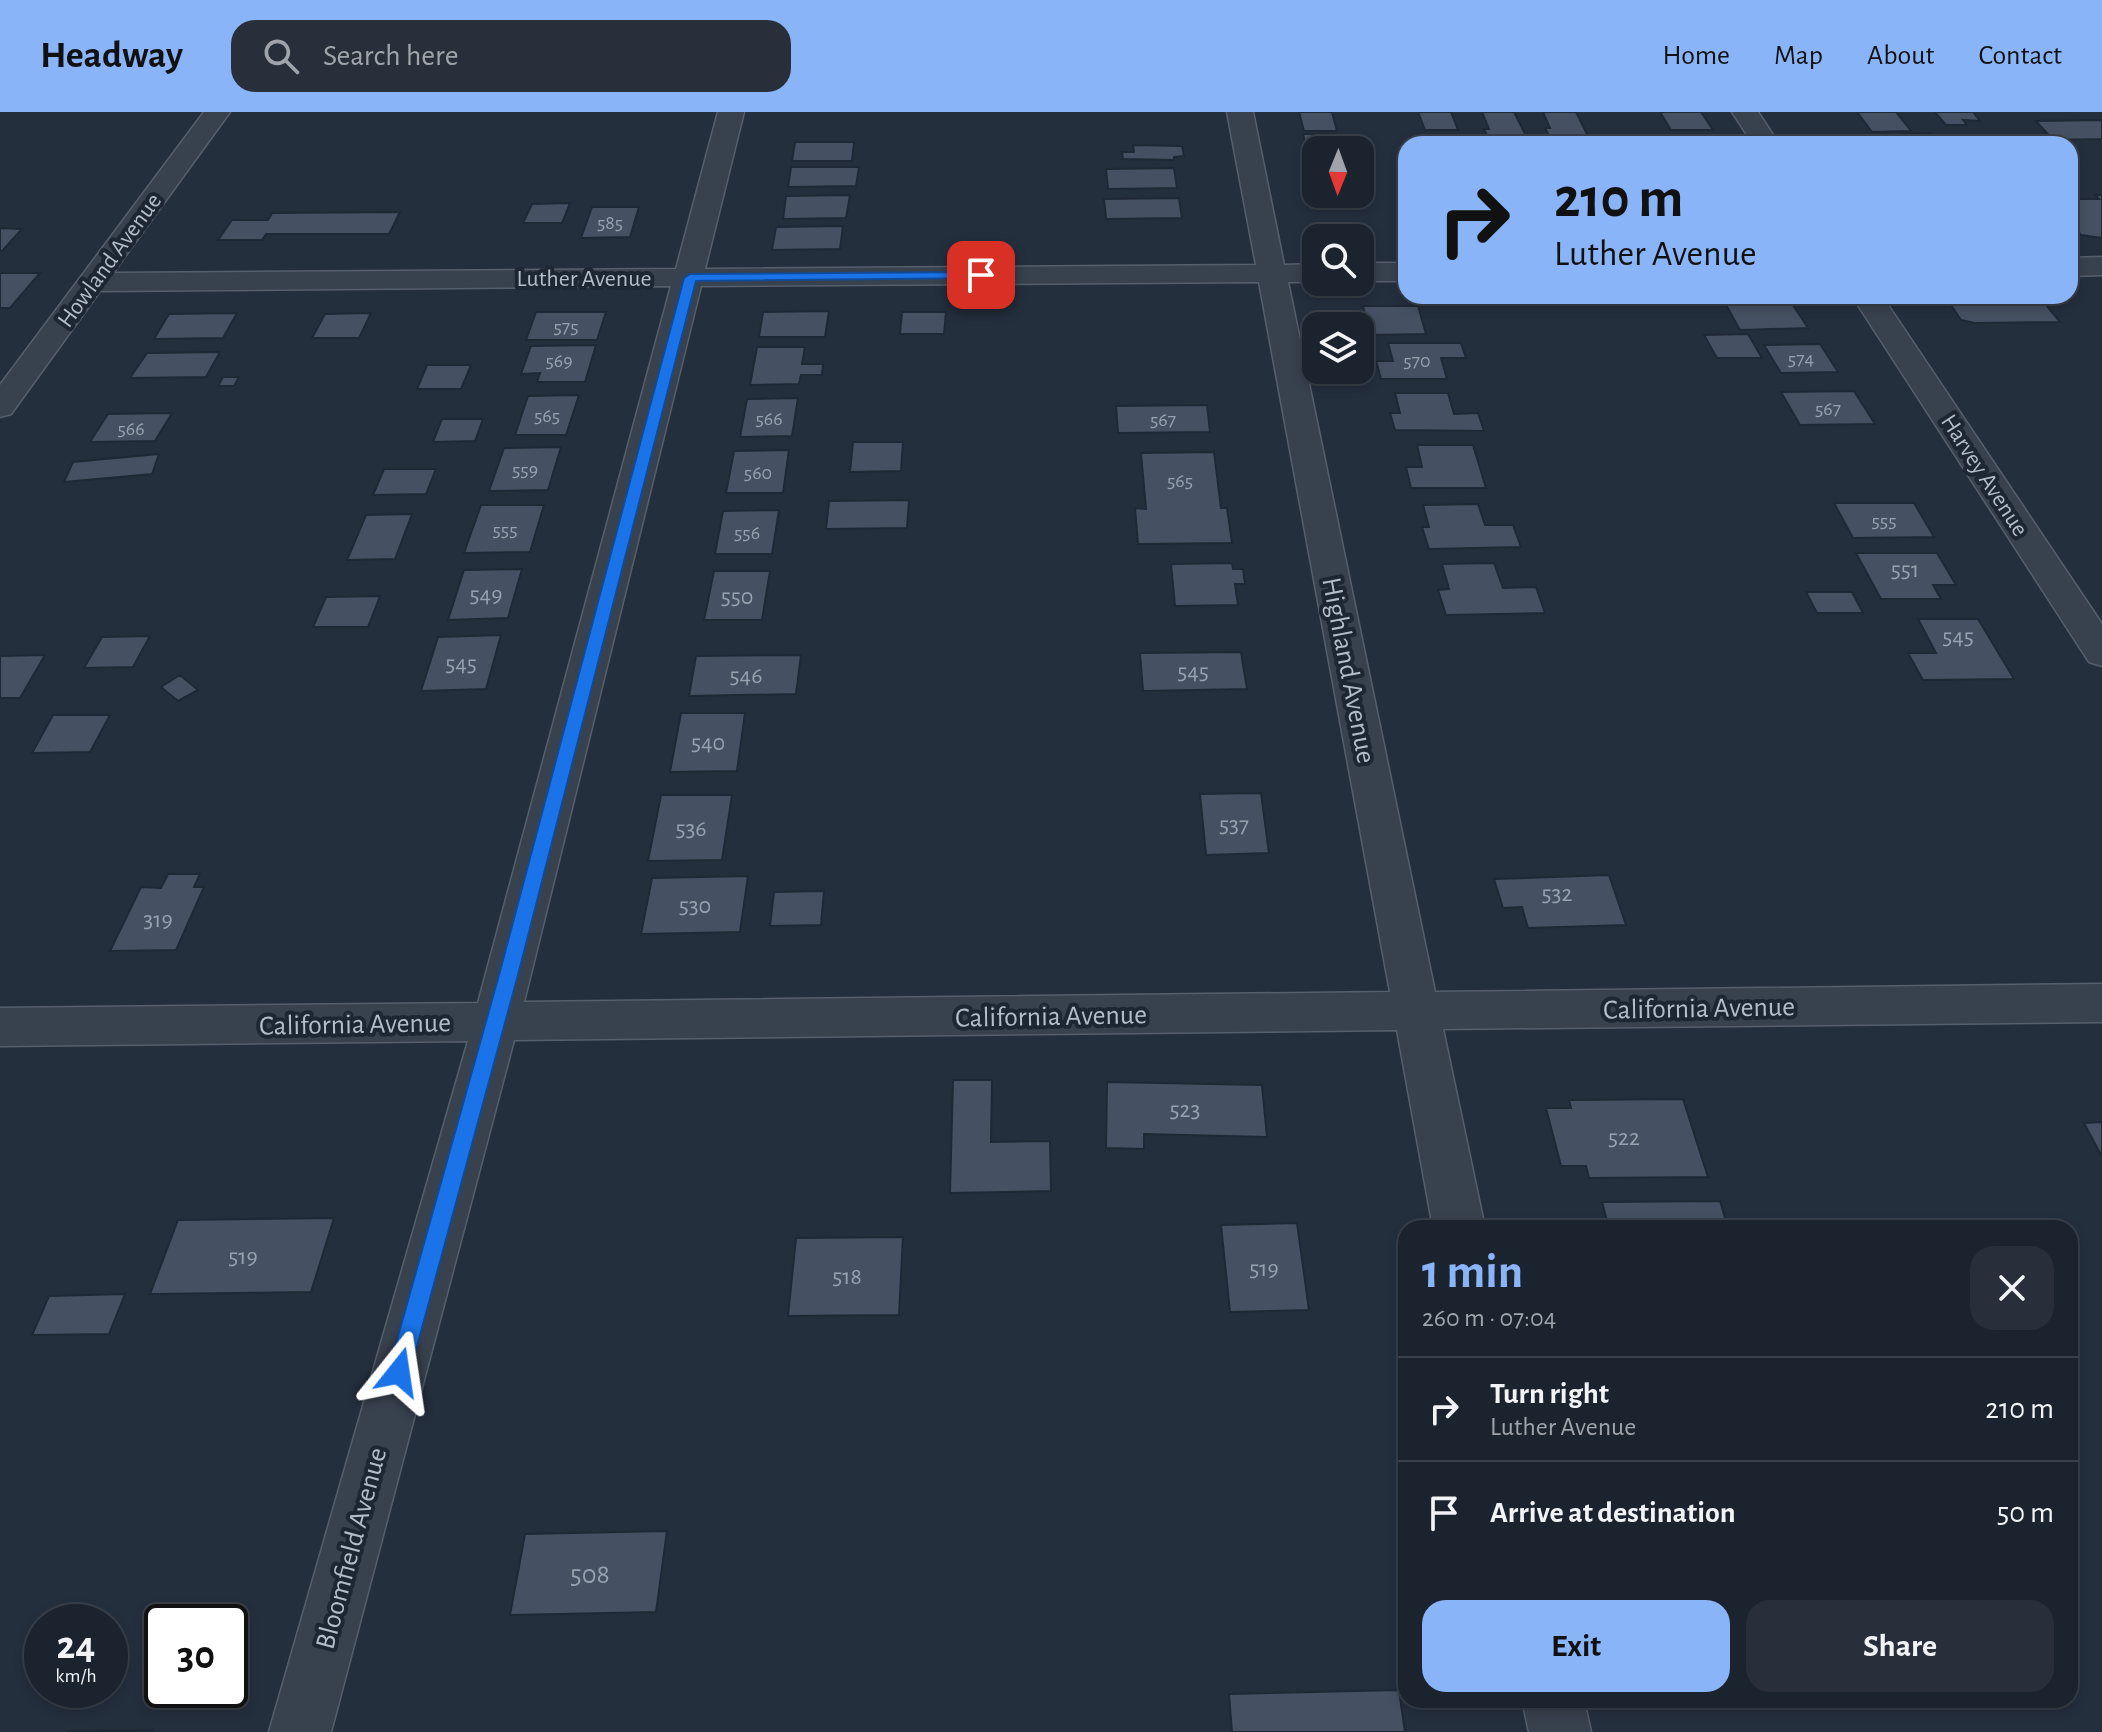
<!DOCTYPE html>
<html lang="en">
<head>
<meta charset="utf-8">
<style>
	body { margin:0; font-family:"Alegreya Sans",sans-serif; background:#282f3a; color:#f1f3f6; height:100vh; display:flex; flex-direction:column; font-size:30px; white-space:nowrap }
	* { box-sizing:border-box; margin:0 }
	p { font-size:26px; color:#a0a4aa }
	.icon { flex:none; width:44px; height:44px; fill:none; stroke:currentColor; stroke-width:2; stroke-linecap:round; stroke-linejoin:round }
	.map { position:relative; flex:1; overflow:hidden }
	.sheet { position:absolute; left:1398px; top:1108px; width:680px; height:488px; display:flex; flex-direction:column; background:#1b232e; border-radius:24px; box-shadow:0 4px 12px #0003,0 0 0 2px #39404a }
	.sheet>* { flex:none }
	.top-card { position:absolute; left:1398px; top:24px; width:680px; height:168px; border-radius:24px; box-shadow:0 4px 12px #0003,0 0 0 2px #39404a; background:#8ab4f8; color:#111; overflow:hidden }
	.needle { width:52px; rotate:181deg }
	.tools { position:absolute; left:1302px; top:24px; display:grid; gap:16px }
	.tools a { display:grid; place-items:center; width:72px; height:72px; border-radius:16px; background:#1b232e; box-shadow:0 4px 12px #0003,0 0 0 2px #39404a; font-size:40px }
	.speed { position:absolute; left:24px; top:1492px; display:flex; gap:16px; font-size:40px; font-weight:700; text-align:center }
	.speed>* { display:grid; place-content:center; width:104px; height:104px; border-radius:50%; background:#1b232e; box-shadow:0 4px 12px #0003,0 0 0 2px #39404a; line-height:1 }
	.speed small { font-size:20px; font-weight:400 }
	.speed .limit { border:4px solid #111; border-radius:12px; background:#fff; color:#111 }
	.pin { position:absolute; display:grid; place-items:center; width:68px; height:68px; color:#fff; margin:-34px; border-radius:16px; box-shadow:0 4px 12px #0006 }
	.me { position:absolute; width:88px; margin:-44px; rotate:15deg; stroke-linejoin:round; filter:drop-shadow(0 0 6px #0008) }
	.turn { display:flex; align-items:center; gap:28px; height:168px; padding:0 24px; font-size:36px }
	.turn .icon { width:104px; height:104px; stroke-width:2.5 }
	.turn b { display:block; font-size:56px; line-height:68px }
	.round { display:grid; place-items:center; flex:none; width:84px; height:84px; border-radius:24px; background:#282f3a }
	.overview { display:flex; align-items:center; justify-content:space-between; height:136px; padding:0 24px }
	h1 { font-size:48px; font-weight:600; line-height:60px; color:#8ab4f8 }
	.primary-button { display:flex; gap:16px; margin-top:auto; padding:16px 24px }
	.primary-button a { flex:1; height:92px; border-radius:24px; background:#8ab4f8; color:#111; font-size:32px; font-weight:600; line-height:92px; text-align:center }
	.primary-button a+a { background:#282f3a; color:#f1f3f6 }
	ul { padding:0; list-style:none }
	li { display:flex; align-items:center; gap:24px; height:104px; padding:0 24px; border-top:2px solid #39404a }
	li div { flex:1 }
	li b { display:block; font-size:30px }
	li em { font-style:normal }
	header { display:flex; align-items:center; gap:48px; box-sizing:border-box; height:112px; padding:0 40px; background:#8ab4f8; color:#111 }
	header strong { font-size:38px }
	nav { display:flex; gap:44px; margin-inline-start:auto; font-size:28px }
	.search { width:560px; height:72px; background:#282f3a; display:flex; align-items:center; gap:20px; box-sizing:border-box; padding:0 28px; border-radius:24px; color:#a0a4aa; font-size:30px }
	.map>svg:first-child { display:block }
	.building { fill:#455162; stroke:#1f2835; stroke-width:2 }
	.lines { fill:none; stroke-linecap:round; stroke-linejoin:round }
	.street-casing { stroke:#565f6c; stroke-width:3 }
	.street { fill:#38414e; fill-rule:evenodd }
	.route { fill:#1a73e8; stroke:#114b97; stroke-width:2 }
	.labels { text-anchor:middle; stroke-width:8; stroke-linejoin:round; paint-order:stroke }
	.far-number-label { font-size:20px; fill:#98a1af }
	.far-street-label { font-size:24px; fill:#b4bcc9; stroke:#1d2633 }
	.number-label { font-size:24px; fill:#98a1af }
	.street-label { font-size:28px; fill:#b4bcc9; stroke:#1d2633 }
	.near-number-label { font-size:28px; fill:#98a1af }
</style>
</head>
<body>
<header>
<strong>Headway</strong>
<div class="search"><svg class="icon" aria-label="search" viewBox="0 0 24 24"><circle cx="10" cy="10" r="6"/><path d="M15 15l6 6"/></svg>Search here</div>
<nav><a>Home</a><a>Map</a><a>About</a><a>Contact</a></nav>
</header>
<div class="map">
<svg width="2102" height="1620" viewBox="0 0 2102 1620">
	<rect width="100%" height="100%" fill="#242f3e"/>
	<path class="building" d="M1299,0h33l5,19h-33z
		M1418,0h33l7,18h-33z
		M1482,0h32l13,26h-39l-4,-9h5z
		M1543,0h33l16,32h-39l-8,-16h5z
		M1660,0h41l12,18h-42z
		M1857,0h39l15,19 -39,1z
		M1935,0h38l7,9 -17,-1 4,5h-21z
		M2102,8v19l-49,1 -17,-19z
		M1931,21l5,5 14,-1 7,7h-45l-9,-10z
		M1303,22h33l3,9h-34z
		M795,30h59l-2,19h-60z
		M1133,33l49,1 2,10 -10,1v3l-51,-1 -1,-7h12z
		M791,55h68l-3,19 -68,1z
		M1174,56l3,20 -69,1 -2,-20z
		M850,83l-4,23 -63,1 3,-23z
		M2095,83h7v43l-21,-3 -11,-12v-24h29z
		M1179,86l3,20 -76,1 -2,-20z
		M570,91l-8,20h-39l9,-19z
		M592,95h47l-9,30 -49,1z
		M400,100l-11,22h-123l-4,6h-44l14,-20h36l4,-7z
		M843,114l-3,23 -68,1 4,-23z
		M0,116l22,1 -20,22h-2z
		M0,161h40l-30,35h-10z
		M2043,189l17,21 -85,1 -14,-3 -12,-18z
		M1791,190l17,26 -68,2 -15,-27z
		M1363,194h55l8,28 -56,1 -3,-13h-12l-3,-11h12z
		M829,199l-4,26h-66l4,-25z
		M536,200h70l-9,28h-71z
		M902,200h44l-2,22h-44z
		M237,201l-14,25 -69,1 15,-25z
		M371,201l-12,25h-47l13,-24z
		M1748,222l14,24h-45l-13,-23z
		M1388,231h73l5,15h-25l6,21h-66l-5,-18h17z
		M1820,232l18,28 -57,1 -17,-28z
		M596,233l-11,37h-48l3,-9 -19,1 10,-28z
		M757,235h48l-3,17h21l-1,11h-21l-2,9 -49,1z
		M220,240l-14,25 -76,1 17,-25z
		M427,253h44l-10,24h-44z
		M223,265h16l-5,9h-16z
		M1854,279l21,33 -75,1 -19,-33z
		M1395,281h53l6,21 24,-1 6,18 -89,-1 -5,-17h10z
		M579,283l-13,40h-51l13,-39z
		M798,286l-6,38 -52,1 7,-38z
		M1207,293l3,27 -92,1 -2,-27z
		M172,301l-17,28 -65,1 18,-28z
		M442,307h41l-8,22 -42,1z
		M853,330h50l-2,29 -51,1z
		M1417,333h56l13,43h-75l-5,-21h16z
		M561,335l-13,43 -59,1 15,-43z
		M789,338l-6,43h-57l8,-42z
		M1214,340l7,56h6l5,35 -94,1 -3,-36 11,1 -5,-56z
		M159,342l-7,20 -88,8 9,-20z
		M384,357h52l-10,25 -53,1z
		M909,388l-2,28 -81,1 3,-28z
		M1834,391h80l20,34 -81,1z
		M1478,392l7,21h28l8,22 -92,2 -7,-22h7l-6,-22z
		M481,393h63l-14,47 -66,1z
		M779,398l-7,44h-57l8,-43z
		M412,402l-17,45 -48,1 19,-45z
		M1856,441h81l19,32h-23l8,14h-60z
		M1232,451l1,6h10l2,15h-10l3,21 -63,1 -4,-42z
		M1494,451l9,25 33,-1 9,26 -99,2 -8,-25 11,-1 -7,-25z
		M522,457l-14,49 -60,2 16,-50z
		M714,459h56l-8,49h-58z
		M1806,480h46l11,21h-46z
		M380,484l-12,31h-55l13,-30z
		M1918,507h60l36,60 -91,1 -15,-27h28z
		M501,523l-15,54 -65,2 17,-54z
		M150,524l-17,31 -49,1 18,-31z
		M1241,540l6,37 -104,2 -3,-38z
		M45,543l-25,43h-20v-42z
		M801,543l-5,39 -107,2 7,-40z
		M180,563l18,15 -20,11 -17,-14z
		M681,601h64l-8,58 -67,1z
		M53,603h57l-20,37 -58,1z
		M1261,681l8,60 -63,2 -6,-61z
		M661,683h71l-10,65 -74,1z
		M168,762h32l-6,13h10l-28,63 -66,1 31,-64 20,1z
		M1609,763l17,50 -98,3 -6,-21 -19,1 -9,-29z
		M748,764l-8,56 -99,2 11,-56z
		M824,779l-3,34 -51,1 4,-34z
		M953,968h39l-1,62 59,-1 1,50 -101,2z
		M1107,970l155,3 5,52 -123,-3v15l-38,-1z
		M1683,987l25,78 -119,1 -3,-12h-25l-15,-58h25l-2,-8z
		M2102,1010v35l-18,-34z
		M1720,1089l8,27h-119l-7,-26z
		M334,1106l-23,74 -161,2 28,-74z
		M1297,1111l12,87 -79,2 -9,-87z
		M903,1125l-4,78 -111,1 8,-78z
		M125,1182l-16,40 -77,1 17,-39z
		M667,1419l-11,81 -146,3 15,-81z
		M1399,1578l6,42h-173l-3,-38z
		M153,1618l-1,2h-85v-1z"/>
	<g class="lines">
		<defs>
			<path id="street" d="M204,0h26l-117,161 563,-4 42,-157h26l-39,157 551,-4 -29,-153h26l31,153 32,-1v18h-28l147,710 667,-8v38l-659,7 42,199h-52l-36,-198 -883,10 -183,692h-62l199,-691 -468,5v-38l478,-5 193,-717 -571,5 -89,123 -11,3v-32zM1259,170l131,710 -866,10 177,-716z
				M1732,0h26l21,32h-26z
				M2102,145v18l-32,1v-18z
				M1360,151h46v18h-46z
				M1852,184h30l220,328v42l-13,-4z
				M1522,1588h62l7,32h-62z"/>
		</defs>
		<use href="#street" class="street-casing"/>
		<use href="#street" class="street"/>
	</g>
	<path class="route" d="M981,160l6,3 -1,3 -290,3 -178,694 -108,397 -3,8 -8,3 -8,-3 -3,-8 111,-397 185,-697 6,-4z"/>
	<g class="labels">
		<g class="far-number-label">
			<text x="610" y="117">585</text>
			<text x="566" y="221">575</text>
			<text x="1801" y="253">574</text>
			<text x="559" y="255">569</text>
			<text x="1417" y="255">570</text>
			<text x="1828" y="303">567</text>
			<text x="547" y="310">565</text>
			<text x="769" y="313">566</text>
			<text x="1163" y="314">567</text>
			<text x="131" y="323">566</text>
			<text x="525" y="364">559</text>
			<text x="758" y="367">560</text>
			<text x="1180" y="375">565</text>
			<text x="1884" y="415">555</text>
			<text x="505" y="424">555</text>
			<text x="747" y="427">556</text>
		</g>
		<g class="far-street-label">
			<text transform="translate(109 148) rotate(-54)" y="8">Howland Avenue</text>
			<text x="584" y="174">Luther Avenue</text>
			<text transform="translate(1985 363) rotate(57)" y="8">Harvey Avenue</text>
		</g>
		<g class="number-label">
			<text x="1905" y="465">551</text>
			<text x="486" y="490">549</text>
			<text x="737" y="492">550</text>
			<text x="1958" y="532">545</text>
			<text x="461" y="559">545</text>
			<text x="1193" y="567">545</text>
			<text x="746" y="571">546</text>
			<text x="708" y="638">540</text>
			<text x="1234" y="720">537</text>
			<text x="691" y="724">536</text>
			<text x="1557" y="789">532</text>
			<text x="695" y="801">530</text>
			<text x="158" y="815">319</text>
			<text x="1185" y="1005">523</text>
			<text x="1624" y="1033">522</text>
			<text x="243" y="1152">519</text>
			<text x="1264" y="1164">519</text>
			<text x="847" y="1172">518</text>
		</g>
		<g class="street-label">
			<text transform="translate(1350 558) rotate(79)" y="10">Highland Avenue</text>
			<text transform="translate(1699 895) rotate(-1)" y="10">California Avenue</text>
			<text transform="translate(1051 903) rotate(-1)" y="10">California Avenue</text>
			<text transform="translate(355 911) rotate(-1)" y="10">California Avenue</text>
			<text transform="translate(350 1436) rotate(-75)" y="10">Bloomfield Avenue</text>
		</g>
		<g class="near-number-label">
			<text x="590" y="1471">508</text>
		</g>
	</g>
</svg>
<div class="tools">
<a><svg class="needle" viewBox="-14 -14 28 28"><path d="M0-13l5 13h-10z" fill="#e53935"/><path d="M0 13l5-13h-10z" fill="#a0a4aa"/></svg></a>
<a><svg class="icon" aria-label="search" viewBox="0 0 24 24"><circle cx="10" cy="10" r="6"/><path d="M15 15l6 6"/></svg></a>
<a><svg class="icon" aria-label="layers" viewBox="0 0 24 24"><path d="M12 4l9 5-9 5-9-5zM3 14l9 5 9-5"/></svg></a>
</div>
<div class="speed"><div>24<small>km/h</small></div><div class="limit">30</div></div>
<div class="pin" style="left:981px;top:163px;background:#d93025"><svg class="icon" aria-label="arrive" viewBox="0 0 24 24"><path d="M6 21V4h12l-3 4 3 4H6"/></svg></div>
<svg class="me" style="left:399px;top:1260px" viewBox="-20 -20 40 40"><path d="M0-17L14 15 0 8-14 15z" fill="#1a73e8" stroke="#fff" stroke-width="4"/></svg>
<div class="top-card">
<div class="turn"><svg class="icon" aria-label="right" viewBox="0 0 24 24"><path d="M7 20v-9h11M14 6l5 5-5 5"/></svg><div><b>210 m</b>Luther Avenue</div></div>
</div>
<section class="sheet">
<div class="overview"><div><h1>1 min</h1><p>260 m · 07:04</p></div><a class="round"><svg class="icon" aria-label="close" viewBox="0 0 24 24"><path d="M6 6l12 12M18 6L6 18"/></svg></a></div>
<ul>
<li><svg class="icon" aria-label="right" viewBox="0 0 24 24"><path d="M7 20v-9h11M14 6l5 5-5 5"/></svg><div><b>Turn right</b><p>Luther Avenue</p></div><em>210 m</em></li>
<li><svg class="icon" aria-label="arrive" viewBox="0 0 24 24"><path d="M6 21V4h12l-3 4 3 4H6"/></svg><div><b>Arrive at destination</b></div><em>50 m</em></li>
</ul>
<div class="primary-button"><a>Exit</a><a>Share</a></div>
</section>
</div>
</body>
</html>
